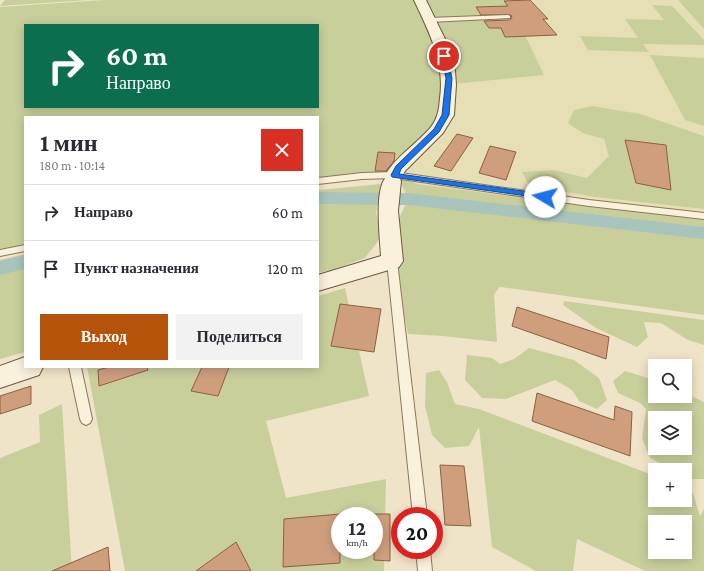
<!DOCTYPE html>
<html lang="ru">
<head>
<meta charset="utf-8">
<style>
	body { margin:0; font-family:"Crimson Pro",serif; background:#f2f2f3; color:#2b2b33; height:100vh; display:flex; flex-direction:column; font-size:15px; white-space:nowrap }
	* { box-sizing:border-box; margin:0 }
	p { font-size:13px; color:#7c7c81 }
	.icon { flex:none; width:22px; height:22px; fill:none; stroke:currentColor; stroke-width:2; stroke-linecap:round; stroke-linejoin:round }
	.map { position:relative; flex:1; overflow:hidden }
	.panel { position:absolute; left:24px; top:116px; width:295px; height:252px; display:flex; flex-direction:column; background:#fff; border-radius:0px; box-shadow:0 2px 10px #0003 }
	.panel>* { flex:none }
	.hud { position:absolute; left:24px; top:24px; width:295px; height:84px; border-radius:0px; box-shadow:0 2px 10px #0003; background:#0b6e4f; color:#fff; overflow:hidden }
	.buttons { position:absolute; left:648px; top:359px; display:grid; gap:8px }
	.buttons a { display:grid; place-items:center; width:44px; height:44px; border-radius:0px; background:#fff; box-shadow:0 2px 10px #0003; font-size:20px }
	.speed { position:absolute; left:331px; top:507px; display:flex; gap:8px; font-size:20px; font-weight:700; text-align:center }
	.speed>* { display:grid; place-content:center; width:52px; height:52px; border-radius:50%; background:#fff; box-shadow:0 2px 10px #0003; line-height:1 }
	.speed small { font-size:10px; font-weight:400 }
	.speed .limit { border:6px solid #d22; background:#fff; color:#111 }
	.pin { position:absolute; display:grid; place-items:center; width:34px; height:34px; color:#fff; margin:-17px; border:2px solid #fff; border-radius:50%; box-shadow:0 1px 4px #0007 }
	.me { position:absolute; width:44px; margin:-22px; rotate:278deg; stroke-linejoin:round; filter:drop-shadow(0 0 3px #0008) }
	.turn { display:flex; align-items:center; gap:14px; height:84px; padding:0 16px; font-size:18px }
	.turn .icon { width:52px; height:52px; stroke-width:2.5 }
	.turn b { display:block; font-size:28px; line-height:34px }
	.round { display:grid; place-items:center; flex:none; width:42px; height:42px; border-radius:0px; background:#f2f2f3 }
	.overview { display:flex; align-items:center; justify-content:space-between; height:68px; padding:0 16px }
	h1 { font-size:24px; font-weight:700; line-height:30px }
	.cta { display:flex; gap:8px; margin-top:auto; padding:8px 16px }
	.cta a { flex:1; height:46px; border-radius:0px; background:#b45309; color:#fff; font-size:16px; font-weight:700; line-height:46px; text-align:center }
	.cta a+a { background:#f2f2f3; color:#2b2b33 }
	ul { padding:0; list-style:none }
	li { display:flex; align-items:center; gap:12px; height:56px; padding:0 16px; border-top:1px solid #e1e1e2 }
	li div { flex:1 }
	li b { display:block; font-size:15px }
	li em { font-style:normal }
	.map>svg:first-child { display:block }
	.farmland { fill:#e6deb5 }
	.green { fill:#c9cf9b; fill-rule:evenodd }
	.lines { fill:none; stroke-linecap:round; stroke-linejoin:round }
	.canal { fill:#a9c4bc; fill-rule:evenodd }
	.building { fill:#cf9f7d; stroke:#8d5f41 }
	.lane-casing { stroke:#8d765c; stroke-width:2 }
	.secondary-casing { stroke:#6f573f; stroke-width:2 }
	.lane { fill:#faf1dc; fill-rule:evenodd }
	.secondary { fill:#faf1dc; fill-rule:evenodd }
	.route { fill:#1a73e8; stroke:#114b97 }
</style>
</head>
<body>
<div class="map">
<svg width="704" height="571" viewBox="0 0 704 571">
	<rect width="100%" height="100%" fill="#f0e4c8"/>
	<path class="farmland" d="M422,0h282v217l-112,-10 -175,-23 -20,-10z"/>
	<path class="green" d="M5,0h83l-88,6z
		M104,0h404l36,75 -91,9 -7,36 -49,55 20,9 175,23 112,10v98l-204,-28 -6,7 3,48 -54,-6 -35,-2 -15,-71 -3,-24 18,-40 -11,-25 -79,10v-67h-293v131l-25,6v-247zM25,25h293v82h-293z
		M678,0h26v29z
		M652,5l20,1 32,34v5l-61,-1 6,8 -61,-2 -8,-14 58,2 -13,-19 39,1z
		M650,55l54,3v68l-19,-6z
		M592,106l48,8 64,22v73l-109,-12 -66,-12 -7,-13 32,-2 33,8 22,-22 -5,-17 -21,-6 -15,-10 6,-13z
		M381,184l-5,29 6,23 -17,22 -33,12 -14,3v-83z
		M25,254v98l-25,7v-99z
		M345,288l24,108 -103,25 20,77 100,-19 -2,92h-259l-38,-204h231v-71zM340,516h34v34h-34z
		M564,301l140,19v25l-16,-5 -27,-17 -17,-1 4,15 -11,10 -41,-19 -33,-23z
		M529,348l45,12 25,18 8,22 -10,9 -18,-8 -7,-11 -17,-10 -49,19 -24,-1 -17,-18 2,-25 25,3 8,6 14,-5z
		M439,370l8,12 8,22 24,5 176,67v24h30v-14l8,7 7,23 4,-7v62h-59l-68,-32 -4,32h-37l-44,-24 -13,-120 -10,19 -24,2 -13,-13 -7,-29 1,-33zM655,522h30v30h-30z
		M625,371l30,9v16h30v-3l19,9v77h-13l-6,-3v-6h-12l-23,-12 -8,-20 4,-29 -6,-6 -22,-10 -5,-12zM655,418h30v30h-30z
		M62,404l10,167h-72v-113l40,-16 -1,-27z"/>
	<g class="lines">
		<path class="canal" d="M318,192l90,1 296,34v12l-296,-34 -90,-1z
			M25,255v14l-25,6v-14z"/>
	</g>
	<path class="building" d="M530,0l18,19h-5l14,16 -52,2 -4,-9h-12l-5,-7 26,-1 2,-2 -1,-3h-30l-5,-8 32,-1 -4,-5z
		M457,134l16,4 -22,33 -17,-5z
		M625,140l41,5 5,45 -35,-7z
		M490,146l26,6 -10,28 -27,-7z
		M378,152l17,1 -1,8 -8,10h-11z
		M340,304l41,5 -7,43 -43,-6z
		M517,307l92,30 -3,22 -94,-33z
		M109,367h38l1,3 -49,16 -1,-16z
		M202,367h27l-11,29 -27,-5z
		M31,386v18l-31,10v-18z
		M537,393l77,27 1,-14 17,6 -2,44 -98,-35z
		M440,465l24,1 7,60 -26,-1z
		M340,514v49l-57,4 1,-48z
		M374,514h16v47l-16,-1z
		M236,542l15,29h-55z
		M108,547l2,24h-58z"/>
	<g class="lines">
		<defs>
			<path id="lane" d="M508,15l2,1v2l-81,4 -3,-2 3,-2z
				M394,172l195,28 115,13v6l-115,-13 -195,-28 -32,1 -44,5v-6l44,-5z
				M25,245v6l-25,5v-6z
				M392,257l5,4 30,255h-14l-26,-255z
				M69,367h12l11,52 -2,4 -4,2 -4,-2 -2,-4z
				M416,550h14l2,21h-14z"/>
			<path id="secondary" d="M414,0h12l20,41 9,30 1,14 -2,30 -11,18 -38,38 -5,8 1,2 -3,30 5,50 -4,6 -81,24v-16l63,-19c-1,-18 -7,-66 5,-79l-1,-2c12,-20 32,-31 46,-48 7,-9 8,-18 9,-29 5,-36 -11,-66 -26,-98z
				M25,357v10h18l-4,8 -39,13v-22z"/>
		</defs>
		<use href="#lane" class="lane-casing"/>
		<use href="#secondary" class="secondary-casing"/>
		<use href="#lane" class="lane"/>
		<use href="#secondary" class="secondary"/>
	</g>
	<path class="route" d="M444,54l3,2 5,22 -3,37 -10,17 -38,37 -2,5 146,20 4,3 -1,2 -156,-22 -1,-2 5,-9 38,-37 8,-14 4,-37 -5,-22z"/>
</svg>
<div class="buttons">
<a><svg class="icon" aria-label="search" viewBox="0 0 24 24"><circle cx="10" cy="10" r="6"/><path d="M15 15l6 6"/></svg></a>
<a><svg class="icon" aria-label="layers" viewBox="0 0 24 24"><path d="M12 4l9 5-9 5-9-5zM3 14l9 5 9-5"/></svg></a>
<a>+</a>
<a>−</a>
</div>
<div class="speed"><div>12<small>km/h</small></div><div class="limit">20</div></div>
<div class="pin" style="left:444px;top:56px;background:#d93025"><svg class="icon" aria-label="arrive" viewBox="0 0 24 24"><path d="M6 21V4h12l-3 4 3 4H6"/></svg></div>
<svg class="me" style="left:545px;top:197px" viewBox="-20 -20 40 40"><circle r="19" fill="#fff"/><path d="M0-13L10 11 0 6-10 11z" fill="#1a73e8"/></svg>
<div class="hud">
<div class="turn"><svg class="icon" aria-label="right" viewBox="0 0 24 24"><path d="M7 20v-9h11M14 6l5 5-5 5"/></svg><div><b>60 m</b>Направо</div></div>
</div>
<section class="panel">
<div class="overview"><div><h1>1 мин</h1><p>180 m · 10:14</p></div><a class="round" style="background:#d93025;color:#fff"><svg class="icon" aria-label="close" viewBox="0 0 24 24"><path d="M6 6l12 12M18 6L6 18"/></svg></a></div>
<ul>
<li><svg class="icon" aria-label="right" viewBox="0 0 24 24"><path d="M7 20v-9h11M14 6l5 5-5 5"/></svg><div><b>Направо</b></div><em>60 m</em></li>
<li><svg class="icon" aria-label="arrive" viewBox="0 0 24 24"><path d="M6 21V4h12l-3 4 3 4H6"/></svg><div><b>Пункт назначения</b></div><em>120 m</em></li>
</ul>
<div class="cta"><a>Выход</a><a>Поделиться</a></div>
</section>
</div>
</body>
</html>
